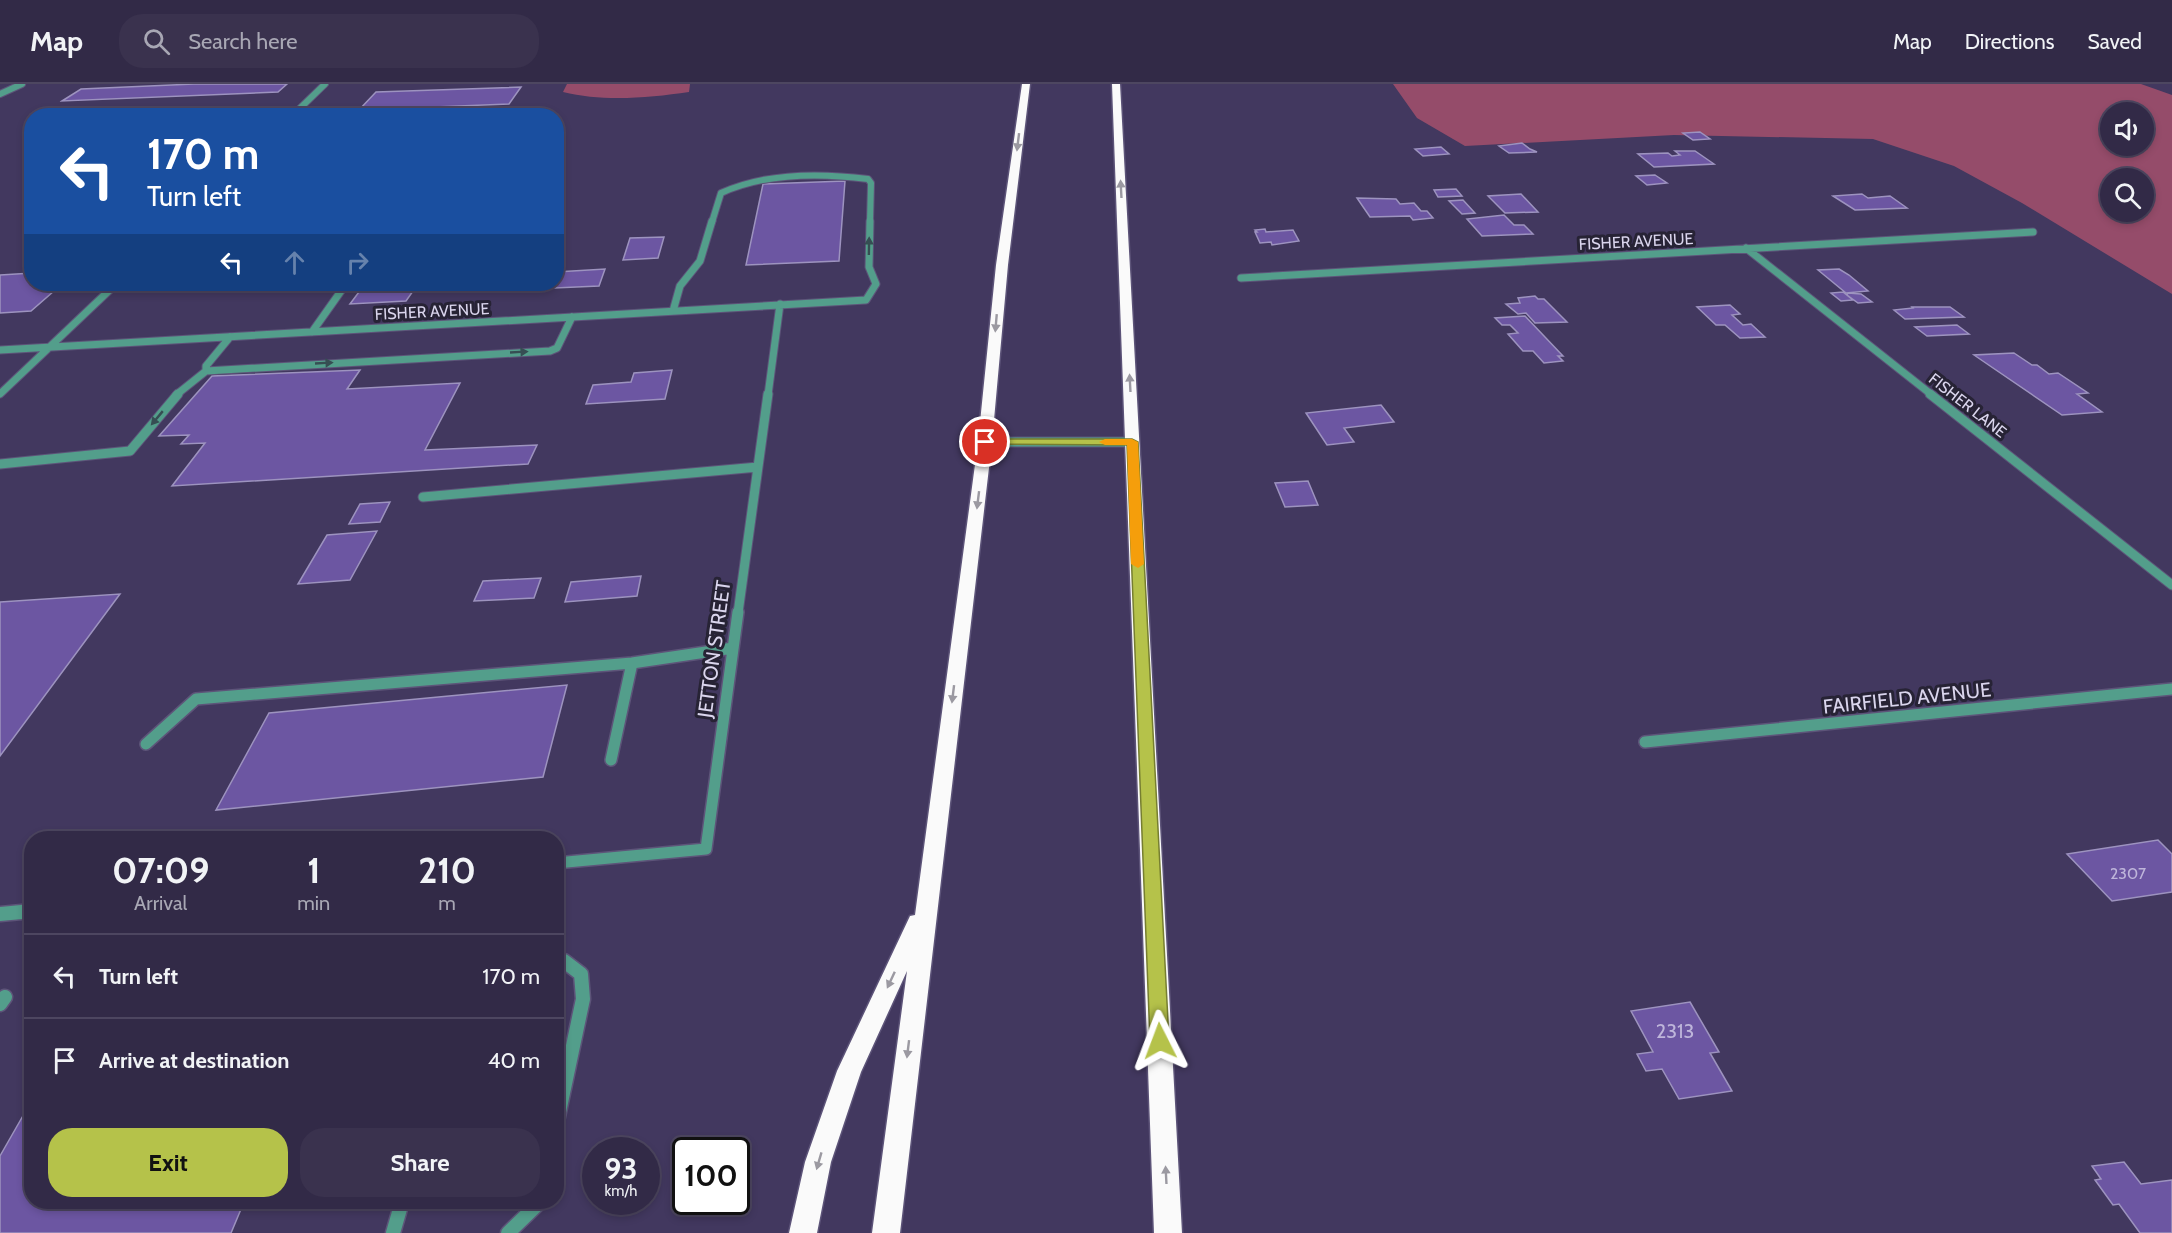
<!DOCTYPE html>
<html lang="en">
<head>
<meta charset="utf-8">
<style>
	body { margin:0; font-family:Cabin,sans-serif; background:#3a324e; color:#f1f3f6; height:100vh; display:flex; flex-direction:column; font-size:22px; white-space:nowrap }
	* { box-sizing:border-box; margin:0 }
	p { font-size:20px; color:#a8a7b4 }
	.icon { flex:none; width:33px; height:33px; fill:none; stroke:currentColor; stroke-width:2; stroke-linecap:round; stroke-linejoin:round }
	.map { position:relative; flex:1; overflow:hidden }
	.sheet { position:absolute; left:24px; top:747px; width:540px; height:378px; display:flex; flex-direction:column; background:#322a47; border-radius:24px; box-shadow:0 3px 9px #0003,0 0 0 2px #4d4660 }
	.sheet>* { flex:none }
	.hud { position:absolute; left:24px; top:24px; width:540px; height:183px; border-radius:24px; box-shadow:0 3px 9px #0003,0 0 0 2px #4d4660; background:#1a4fa0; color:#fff; overflow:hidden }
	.buttons { position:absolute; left:2100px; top:18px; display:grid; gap:12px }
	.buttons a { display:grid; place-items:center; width:54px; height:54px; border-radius:50%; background:#322a47; box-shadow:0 3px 9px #0003,0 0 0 2px #4d4660; font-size:30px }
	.speed { position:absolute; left:582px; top:1053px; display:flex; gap:12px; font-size:30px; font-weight:700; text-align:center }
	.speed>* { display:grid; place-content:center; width:78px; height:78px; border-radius:50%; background:#322a47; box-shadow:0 3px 9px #0003,0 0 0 2px #4d4660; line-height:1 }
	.speed small { font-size:15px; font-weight:400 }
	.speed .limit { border:3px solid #111; border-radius:9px; background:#fff; color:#111 }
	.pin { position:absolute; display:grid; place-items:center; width:51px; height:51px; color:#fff; margin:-26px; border:3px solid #fff; border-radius:50%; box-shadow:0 2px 6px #0007 }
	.me { position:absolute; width:66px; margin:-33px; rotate:357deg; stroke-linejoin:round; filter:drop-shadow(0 0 4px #0008) }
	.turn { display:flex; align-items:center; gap:21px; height:126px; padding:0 24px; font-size:27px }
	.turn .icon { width:78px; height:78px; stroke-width:2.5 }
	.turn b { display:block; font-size:42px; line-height:51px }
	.lanes { display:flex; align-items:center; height:57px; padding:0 24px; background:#0003; justify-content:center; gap:30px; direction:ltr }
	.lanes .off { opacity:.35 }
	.eta { display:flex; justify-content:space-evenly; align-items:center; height:102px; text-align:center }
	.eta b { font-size:36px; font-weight:700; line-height:42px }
	.cta { display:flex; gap:12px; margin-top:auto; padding:12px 24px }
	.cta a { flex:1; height:69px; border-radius:24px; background:#b5c24a; color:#111; font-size:24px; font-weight:700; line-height:69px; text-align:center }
	.cta a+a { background:#3a324e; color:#f1f3f6 }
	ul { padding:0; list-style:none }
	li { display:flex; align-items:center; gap:18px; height:84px; padding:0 24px; border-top:2px solid #4d4660 }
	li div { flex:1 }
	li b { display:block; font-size:22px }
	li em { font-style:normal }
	header { display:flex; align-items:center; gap:36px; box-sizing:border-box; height:84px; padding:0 30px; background:#322a47; border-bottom:2px solid #4d4660 }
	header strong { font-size:28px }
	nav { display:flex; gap:33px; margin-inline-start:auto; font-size:21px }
	.search { width:420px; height:54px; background:#3a324e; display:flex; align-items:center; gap:15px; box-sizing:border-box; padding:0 21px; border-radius:24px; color:#a8a7b4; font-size:22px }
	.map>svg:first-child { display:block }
	.green { fill:#954c6a; fill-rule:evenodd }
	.building { fill:#6c56a2; stroke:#9d93bf; stroke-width:1.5 }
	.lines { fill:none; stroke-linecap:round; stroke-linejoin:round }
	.minor-far4-casing { stroke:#5d5479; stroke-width:8 }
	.minor-far3-casing { stroke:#5d5479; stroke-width:9 }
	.minor-far2-casing { stroke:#5d5479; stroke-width:11 }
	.minor-far1-casing { stroke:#5d5479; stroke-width:14 }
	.minor-casing { stroke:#5d5479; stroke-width:17 }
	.highway-casing { stroke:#5d5479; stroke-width:3 }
	.minor-far4 { stroke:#539e8b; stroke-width:6 }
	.minor-far3 { stroke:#539e8b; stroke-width:7 }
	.minor-far2 { stroke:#539e8b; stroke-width:9 }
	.minor-far1 { stroke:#539e8b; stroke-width:11 }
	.minor { stroke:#539e8b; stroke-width:14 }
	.highway { fill:#fafafa; fill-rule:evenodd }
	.oneway { fill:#9b99a1 }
	.oneway2 { fill:#364e53 }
	.route { fill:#b5c24a; stroke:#767e30; stroke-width:1.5 }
	.slow { fill:#f59e0b }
	.labels { text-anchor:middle; stroke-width:6; stroke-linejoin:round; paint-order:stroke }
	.far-street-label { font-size:16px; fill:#dad5ed; stroke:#272335 }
	.number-label { font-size:16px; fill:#beb5da }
	.street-label { font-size:20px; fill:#dad5ed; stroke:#272335 }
	.near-number-label { font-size:20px; fill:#beb5da }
</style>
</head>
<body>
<header>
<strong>Map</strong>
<div class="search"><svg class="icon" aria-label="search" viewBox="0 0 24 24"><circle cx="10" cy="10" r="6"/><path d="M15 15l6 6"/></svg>Search here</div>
<nav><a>Map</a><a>Directions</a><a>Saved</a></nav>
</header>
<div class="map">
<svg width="2172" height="1149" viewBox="0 0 2172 1149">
	<rect width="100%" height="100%" fill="#42385f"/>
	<path class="green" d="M567,0h123l-1,8c-41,6 -86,10 -126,0z
		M1393,0h748l31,11v199l-150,-91 -68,-37 -81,-27 -199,-4 -209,11 -48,-28zM2110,28h34v34h-34zM2110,94h34v34h-34z"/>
	<path class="building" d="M194,0h93l-9,8 -216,9 19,-12z
		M521,3l-12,17 -150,6 17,-18z
		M1700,48l10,7 -17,1 -10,-7z
		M1522,59l8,6 7,3 -28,1 -10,-7z
		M1441,63l8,7 -26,2 -8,-7z
		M1675,67h20l19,13 -60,3 -16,-13 30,-1 4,3 8,-1z
		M1655,91l12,8 -20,2 -11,-9z
		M845,97l-6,80 -93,4 17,-81z
		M1456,105l6,7 -24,1 -4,-7z
		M1521,110l17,18 -33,1 -17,-17z
		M1862,110l6,4 22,-2 17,12 -52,2 -22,-14z
		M1357,114l39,1 4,5 14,-1 7,8h6l6,7 -20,2 -3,-4 -40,1z
		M1463,116l12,13 -13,1 -13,-13z
		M1504,131l10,10h10l9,9 -51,2 -15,-17z
		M1265,145l1,3 27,-2 6,11 -27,4 -1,-3 -11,1 -5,-11h2l-2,-2z
		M664,153l-6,21 -35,2 7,-22z
		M605,185l-6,17 -67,3 3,-5h21v-12z
		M1839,185l10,6 19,16 -22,2 -28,-23z
		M32,189v11h30l-31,27 -31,2v-38z
		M365,200h53l-12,17 -56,3z
		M1843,208l10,8 -12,1 -10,-8z
		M1848,209l13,1 11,8 -14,1 -11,-8z
		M1535,212l3,3h6l23,23 -32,1 -9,-10 -8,1 -12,-10 14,-1 -2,-5z
		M1730,221l10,9 -8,1 11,10 8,-1 14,13 -25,1 -15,-13h-9l-19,-18z
		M1912,223h38l14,10 -59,2 -11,-9 19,-2z
		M1525,232l38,40h-5l5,5 -19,2 -11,-12h-10l-15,-17 10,-1 -8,-8h-8l-7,-7z
		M1957,241l12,9 -42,2 -12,-9z
		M2014,269l18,12h5l12,9 9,-1 30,20 -11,1 25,18 -40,3 -88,-60z
		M360,286l-13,19 113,-6 -35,67 112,-5 -9,19 -356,22 33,-43 -24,1 8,-9 -30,1 53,-60z
		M672,286l-7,29 -79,5 7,-19 38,-3 3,-9z
		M1381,321l13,17 -50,6 10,14 -27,3 -21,-32z
		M1308,397l10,24 -33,2 -10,-24z
		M390,418l-10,20 -31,2 11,-20z
		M377,447l-27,49 -52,4 29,-49z
		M641,492l-4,20 -72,6 6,-20z
		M541,494l-7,20 -60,3 9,-20z
		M120,510l-120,162v-154z
		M567,601l-24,92 -327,33 53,-97z
		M2158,756l14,14v38l-60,9 -45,-47z
		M1690,918l29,50 -9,1 22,38 -53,8 -17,-30 -16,2 -9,-17 16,-2 -22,-41z
		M32,1016v102h212l-13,31h-231v-77z
		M2124,1078l17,22 31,-4v53h-32l-21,-29 -6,1 -18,-25 6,-1 -9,-13z"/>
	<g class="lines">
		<defs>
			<path id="minor-far4" d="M0,10l22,-10
				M135,32l84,-6 48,6
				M292,32l33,-32
				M712,138l9,-29c44,-20 100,-20 147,-14l3,4 -1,39"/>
			<path id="minor-far3" d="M1746,164l186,147
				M1241,194l792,-46
				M673,227l7,-25 20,-25 12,-40
				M312,248l34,-48
				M230,253l-24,29v5l344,-20 7,-3 15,-31
				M0,266l866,-50 10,-16 -7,-17 1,-46
				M0,310l116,-110
				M176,311l30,-24
				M768,311l12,-91"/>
			<path id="minor-far2" d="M1930,310l242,191
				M985,358h147
				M0,380l130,-13 48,-57
				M423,413l335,-30
				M738,529l30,-219"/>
			<path id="minor-far1" d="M1645,658l527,-53
				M146,660l50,-45 436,-36 101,-15
				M611,676l21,-97
				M556,779l150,-14 32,-237"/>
			<path id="minor" d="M0,830l32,-3
				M556,875l8,2 17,13 2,25 -27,127
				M0,920l5,-7
				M393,1149l9,-31
				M508,1149l32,-31"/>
			<path id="highway" d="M1022,0h8l-22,181 -16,177 -92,791h-28l35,-262 -46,101 -30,90 -14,71h-28l16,-71 32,-91 73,-155 5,-1 63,-473 18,-177z
				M1112,0h8l62,1149h-28z"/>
		</defs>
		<use href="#minor-far4" class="minor-far4-casing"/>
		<use href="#minor-far3" class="minor-far3-casing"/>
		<use href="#minor-far2" class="minor-far2-casing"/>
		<use href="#minor-far1" class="minor-far1-casing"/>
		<use href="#minor" class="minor-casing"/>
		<use href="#highway" class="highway-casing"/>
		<use href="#minor-far4" class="minor-far4"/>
		<use href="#minor-far3" class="minor-far3"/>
		<use href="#minor-far2" class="minor-far2"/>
		<use href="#minor-far1" class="minor-far1"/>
		<use href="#minor" class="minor"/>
		<use href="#highway" class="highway"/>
	</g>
	<defs><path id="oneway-solid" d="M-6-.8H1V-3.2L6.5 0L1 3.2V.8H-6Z" transform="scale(1.5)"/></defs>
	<g class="oneway">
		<use href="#oneway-solid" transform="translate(1018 58) rotate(97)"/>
		<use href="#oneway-solid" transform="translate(1121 105) rotate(-93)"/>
		<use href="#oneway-solid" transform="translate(996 239) rotate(95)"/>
		<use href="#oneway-solid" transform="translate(1130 299) rotate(-93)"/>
		<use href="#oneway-solid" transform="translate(978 416) rotate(97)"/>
		<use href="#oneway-solid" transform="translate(953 610) rotate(97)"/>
		<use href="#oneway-solid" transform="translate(891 896) rotate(115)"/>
		<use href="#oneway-solid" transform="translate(908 965) rotate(97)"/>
		<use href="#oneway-solid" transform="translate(819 1077) rotate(106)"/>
		<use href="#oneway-solid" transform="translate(1166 1091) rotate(-93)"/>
	</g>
	<g class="oneway2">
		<use href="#oneway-solid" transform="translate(869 162) rotate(-89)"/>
		<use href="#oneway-solid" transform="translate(519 268) rotate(-3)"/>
		<use href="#oneway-solid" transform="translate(324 279) rotate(-3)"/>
		<use href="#oneway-solid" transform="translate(157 334) rotate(130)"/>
	</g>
	<path class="route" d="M985,355h147l6,3 31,599 -3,6 -6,3 -7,-3 -3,-6 -23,-596 -146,-1v-4z"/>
	<path class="slow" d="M1132,355l6,3 6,122 -6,4 -7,-4 -4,-119h-22l-6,-3 6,-3z"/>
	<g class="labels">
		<g class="far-street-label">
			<text transform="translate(1636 157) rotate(-3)" y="6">FISHER AVENUE</text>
			<text transform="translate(432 227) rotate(-3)" y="6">FISHER AVENUE</text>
			<text transform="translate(1968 321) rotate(38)" y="6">FISHER LANE</text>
		</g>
		<g class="number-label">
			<text x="2128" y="795">2307</text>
		</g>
		<g class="street-label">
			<text transform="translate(714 565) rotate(-82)" y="7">JETTON STREET</text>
			<text transform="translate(1907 614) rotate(-6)" y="7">FAIRFIELD AVENUE</text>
		</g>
		<g class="near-number-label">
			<text x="1675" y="954">2313</text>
		</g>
	</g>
</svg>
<div class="buttons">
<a><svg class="icon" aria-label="sound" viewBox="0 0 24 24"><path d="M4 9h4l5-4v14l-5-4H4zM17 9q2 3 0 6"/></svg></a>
<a><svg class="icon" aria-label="search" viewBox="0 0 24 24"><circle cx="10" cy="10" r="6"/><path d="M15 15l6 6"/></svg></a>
</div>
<div class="speed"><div>93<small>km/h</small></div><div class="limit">100</div></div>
<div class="pin" style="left:985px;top:358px;background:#d93025"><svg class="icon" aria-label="arrive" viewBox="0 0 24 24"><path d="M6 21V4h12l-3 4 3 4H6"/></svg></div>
<svg class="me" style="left:1160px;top:957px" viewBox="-20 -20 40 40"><path d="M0-17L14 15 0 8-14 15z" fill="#b5c24a" stroke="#fff" stroke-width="4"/></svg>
<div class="hud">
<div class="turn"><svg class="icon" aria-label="left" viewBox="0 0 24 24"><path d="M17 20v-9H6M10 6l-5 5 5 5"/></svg><div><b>170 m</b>Turn left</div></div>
<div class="lanes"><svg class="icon" aria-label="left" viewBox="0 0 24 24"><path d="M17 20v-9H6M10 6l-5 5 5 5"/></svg><svg class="icon off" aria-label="ahead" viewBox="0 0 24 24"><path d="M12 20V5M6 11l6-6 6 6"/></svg><svg class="icon off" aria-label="right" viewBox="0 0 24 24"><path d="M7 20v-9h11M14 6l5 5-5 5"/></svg></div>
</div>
<section class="sheet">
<div class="eta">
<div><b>07:09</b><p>Arrival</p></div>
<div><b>1</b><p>min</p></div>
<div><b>210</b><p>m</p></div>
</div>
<ul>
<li><svg class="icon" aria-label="left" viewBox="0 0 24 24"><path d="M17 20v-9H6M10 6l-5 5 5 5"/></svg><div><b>Turn left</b></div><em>170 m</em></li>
<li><svg class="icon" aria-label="arrive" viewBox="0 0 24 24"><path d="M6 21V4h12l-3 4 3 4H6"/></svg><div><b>Arrive at destination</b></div><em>40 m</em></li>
</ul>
<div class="cta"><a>Exit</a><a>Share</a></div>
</section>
</div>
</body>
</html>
